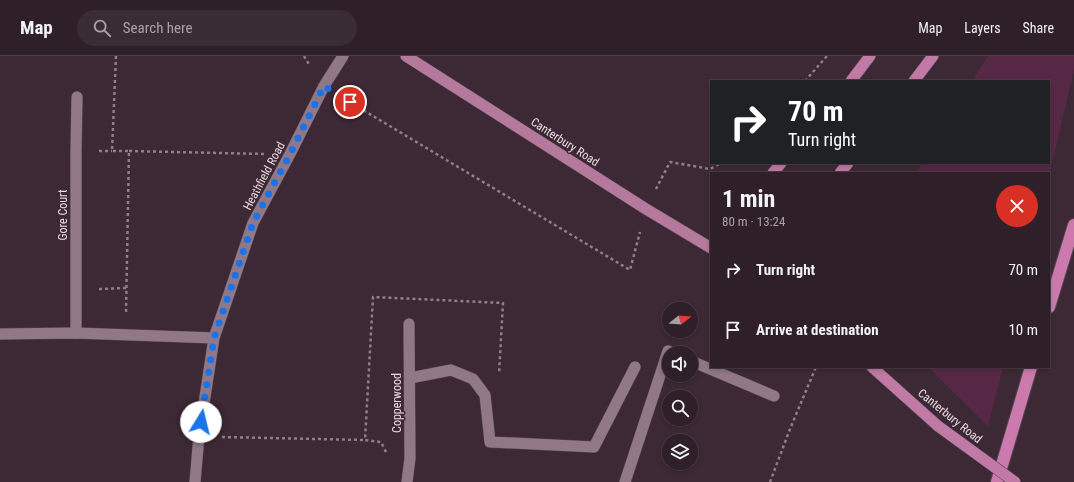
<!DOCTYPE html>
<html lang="en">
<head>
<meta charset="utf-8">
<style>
	body { margin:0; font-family:"Roboto Condensed",sans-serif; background:#3a2c34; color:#f1f3f6; height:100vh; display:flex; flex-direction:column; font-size:15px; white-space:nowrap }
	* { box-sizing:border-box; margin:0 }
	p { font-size:13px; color:#a7a2a8 }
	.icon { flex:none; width:22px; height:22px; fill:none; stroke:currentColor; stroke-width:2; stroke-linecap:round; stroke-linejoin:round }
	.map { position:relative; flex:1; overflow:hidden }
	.sheet { position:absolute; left:710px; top:116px; width:340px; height:196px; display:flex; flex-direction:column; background:#2e1f28; border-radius:0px; box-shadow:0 2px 6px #0003,0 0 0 1px #493d45 }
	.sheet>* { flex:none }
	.top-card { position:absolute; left:710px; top:24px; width:340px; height:84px; border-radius:0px; box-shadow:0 2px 6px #0003,0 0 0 1px #493d45; background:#202124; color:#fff; overflow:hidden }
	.needle { width:26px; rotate:73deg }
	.fabs { position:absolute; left:662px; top:246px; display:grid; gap:8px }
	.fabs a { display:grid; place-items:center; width:36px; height:36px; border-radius:50%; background:#2e1f28; box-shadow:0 2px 6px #0003,0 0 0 1px #493d45; font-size:20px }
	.pin { position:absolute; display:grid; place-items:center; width:34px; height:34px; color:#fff; margin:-17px; border:2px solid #fff; border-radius:50%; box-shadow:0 1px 4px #0007 }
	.me { position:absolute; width:44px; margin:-22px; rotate:9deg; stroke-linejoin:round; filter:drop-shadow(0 0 3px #0008) }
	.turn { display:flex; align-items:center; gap:14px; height:84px; padding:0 12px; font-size:18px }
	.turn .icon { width:52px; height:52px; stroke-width:2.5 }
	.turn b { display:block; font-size:28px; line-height:34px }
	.round { display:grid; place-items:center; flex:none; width:42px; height:42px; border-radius:21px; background:#3a2c34 }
	.head { display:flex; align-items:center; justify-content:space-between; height:68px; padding:0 12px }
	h1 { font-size:24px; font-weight:700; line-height:30px }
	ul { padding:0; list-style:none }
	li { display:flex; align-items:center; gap:12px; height:60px; padding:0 12px }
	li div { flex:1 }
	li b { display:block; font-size:15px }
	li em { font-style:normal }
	header { display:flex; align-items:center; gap:24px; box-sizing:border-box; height:56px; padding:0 20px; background:#2e1f28; border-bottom:1px solid #493d45 }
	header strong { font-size:19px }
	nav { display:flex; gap:22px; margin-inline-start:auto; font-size:14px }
	.search { width:280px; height:36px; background:#3a2c34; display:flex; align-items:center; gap:10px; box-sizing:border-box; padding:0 14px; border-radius:22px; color:#a7a2a8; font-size:15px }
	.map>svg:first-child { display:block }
	.green { fill:#572846 }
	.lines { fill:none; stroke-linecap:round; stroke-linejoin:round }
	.service-casing { stroke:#56454f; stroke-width:12 }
	.minor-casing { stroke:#56454f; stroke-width:12 }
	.primary-casing { stroke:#56454f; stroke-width:12 }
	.trunk-casing { stroke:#56454f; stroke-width:12 }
	.motorway-casing { stroke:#56454f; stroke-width:14 }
	.path { stroke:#8f7e88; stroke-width:2.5; stroke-dasharray:3 3; stroke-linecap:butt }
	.service { stroke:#907886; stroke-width:11 }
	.minor { stroke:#907886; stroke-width:11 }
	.primary { stroke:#b4799d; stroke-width:11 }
	.trunk { stroke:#c07aa5; stroke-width:11 }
	.motorway { stroke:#cc7aad; stroke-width:12 }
	.trunk-bridge-casing { stroke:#56454f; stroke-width:12; stroke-linecap:butt }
	.trunk-bridge { stroke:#c07aa5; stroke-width:11 }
	.route { stroke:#1a73e8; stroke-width:7; stroke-dasharray:0 12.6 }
	.labels { text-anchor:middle; stroke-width:3; stroke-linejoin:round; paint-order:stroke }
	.street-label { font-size:12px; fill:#e7d9e1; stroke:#3d2935 }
</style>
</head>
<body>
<header>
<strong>Map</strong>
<div class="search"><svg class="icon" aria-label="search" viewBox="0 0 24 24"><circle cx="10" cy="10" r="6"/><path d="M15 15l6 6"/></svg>Search here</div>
<nav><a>Map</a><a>Layers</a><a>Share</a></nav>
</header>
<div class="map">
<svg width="1074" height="426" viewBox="0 0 1074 426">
	<rect width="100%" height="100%" fill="#3d2935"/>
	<path class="green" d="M988,0h86v14l-25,106v-3h-133l6,-10h127v-82h-77z
		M928,311h75l-15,59z"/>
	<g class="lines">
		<defs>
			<path id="service" d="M76,277v-183l1,-53
				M691,305l83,35
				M410,322l41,-8 22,9 12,16 5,47 104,5 41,-80
				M625,426l43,-131 4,2"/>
			<path id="minor" d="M0,278l76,-1 138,5
				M195,426l4,-46 15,-98 39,-115 37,-69 34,-68 19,-30
				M407,426l3,-24 -1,-134"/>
			<path id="primary" d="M406,0l240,153 65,39"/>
			<path id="trunk" d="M851,25l19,-25
				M914,25l19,-25
				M773,117l8,-10
				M840,117l8,-10
				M872,311l66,59"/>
			<path id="motorway" d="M1049,251l25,-82
				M997,426l34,-115"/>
		</defs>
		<use href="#service" class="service-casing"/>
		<use href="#minor" class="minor-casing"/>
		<use href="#primary" class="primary-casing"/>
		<use href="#trunk" class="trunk-casing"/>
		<use href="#motorway" class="motorway-casing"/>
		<path class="path" d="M116,0l-4,95h17l-3,162
			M304,0l6,10
			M805,25l22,-25
			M343,42l287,172 10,-38
			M99,95h13
			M129,95l135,3
			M656,133l14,-27 40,7 11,-6
			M99,233l27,-1
			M222,381l143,3
			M386,396l-5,-10 -16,-2 8,-143 130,6 -4,71
			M770,426l20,-53 26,-62"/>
		<use href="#service" class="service"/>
		<use href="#minor" class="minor"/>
		<use href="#primary" class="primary"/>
		<use href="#trunk" class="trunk"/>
		<use href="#motorway" class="motorway"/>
		<defs>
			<path id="trunk-bridge" d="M938,370l77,56"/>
		</defs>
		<use href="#trunk-bridge" class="trunk-bridge-casing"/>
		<use href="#trunk-bridge" class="trunk-bridge"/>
	</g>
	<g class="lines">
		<path class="route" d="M201,366l13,-84 39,-115 37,-69 34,-68 26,16"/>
	</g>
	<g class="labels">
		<g class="street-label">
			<text transform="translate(565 86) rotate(33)" y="4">Canterbury Road</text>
			<text transform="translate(264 120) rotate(-62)" y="4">Heathfield Road</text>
			<text transform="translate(63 159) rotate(-90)" y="4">Gore Court</text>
			<text transform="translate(397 347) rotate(-90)" y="4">Copperwood</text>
			<text transform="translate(950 360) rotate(39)" y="4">Canterbury Road</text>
		</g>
	</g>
</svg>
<div class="fabs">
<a><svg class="needle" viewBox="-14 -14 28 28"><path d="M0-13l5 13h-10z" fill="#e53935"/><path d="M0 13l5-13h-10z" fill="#a7a2a8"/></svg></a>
<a><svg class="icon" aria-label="sound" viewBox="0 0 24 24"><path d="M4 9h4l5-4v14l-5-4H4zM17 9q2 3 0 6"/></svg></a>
<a><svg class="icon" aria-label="search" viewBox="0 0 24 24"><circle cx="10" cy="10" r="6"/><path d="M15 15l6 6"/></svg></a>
<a><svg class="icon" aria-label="layers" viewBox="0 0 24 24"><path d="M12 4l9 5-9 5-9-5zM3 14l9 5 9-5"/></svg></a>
</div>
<div class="pin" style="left:350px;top:46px;background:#d93025"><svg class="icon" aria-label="arrive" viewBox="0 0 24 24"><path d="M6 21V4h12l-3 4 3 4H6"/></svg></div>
<svg class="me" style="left:201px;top:366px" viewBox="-20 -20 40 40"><circle r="19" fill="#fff"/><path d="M0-13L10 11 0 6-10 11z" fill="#1a73e8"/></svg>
<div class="top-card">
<div class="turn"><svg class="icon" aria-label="right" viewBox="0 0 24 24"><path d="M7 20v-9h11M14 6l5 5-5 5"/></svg><div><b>70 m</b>Turn right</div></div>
</div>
<section class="sheet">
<div class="head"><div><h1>1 min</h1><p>80 m · 13:24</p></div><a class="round" style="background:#d93025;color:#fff"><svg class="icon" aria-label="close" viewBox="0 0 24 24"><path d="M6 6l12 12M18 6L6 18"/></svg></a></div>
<ul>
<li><svg class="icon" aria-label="right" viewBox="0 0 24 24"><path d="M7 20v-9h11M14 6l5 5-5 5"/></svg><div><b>Turn right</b></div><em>70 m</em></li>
<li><svg class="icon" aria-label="arrive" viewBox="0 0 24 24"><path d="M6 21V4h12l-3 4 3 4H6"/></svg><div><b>Arrive at destination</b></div><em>10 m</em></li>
</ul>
</section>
</div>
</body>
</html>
